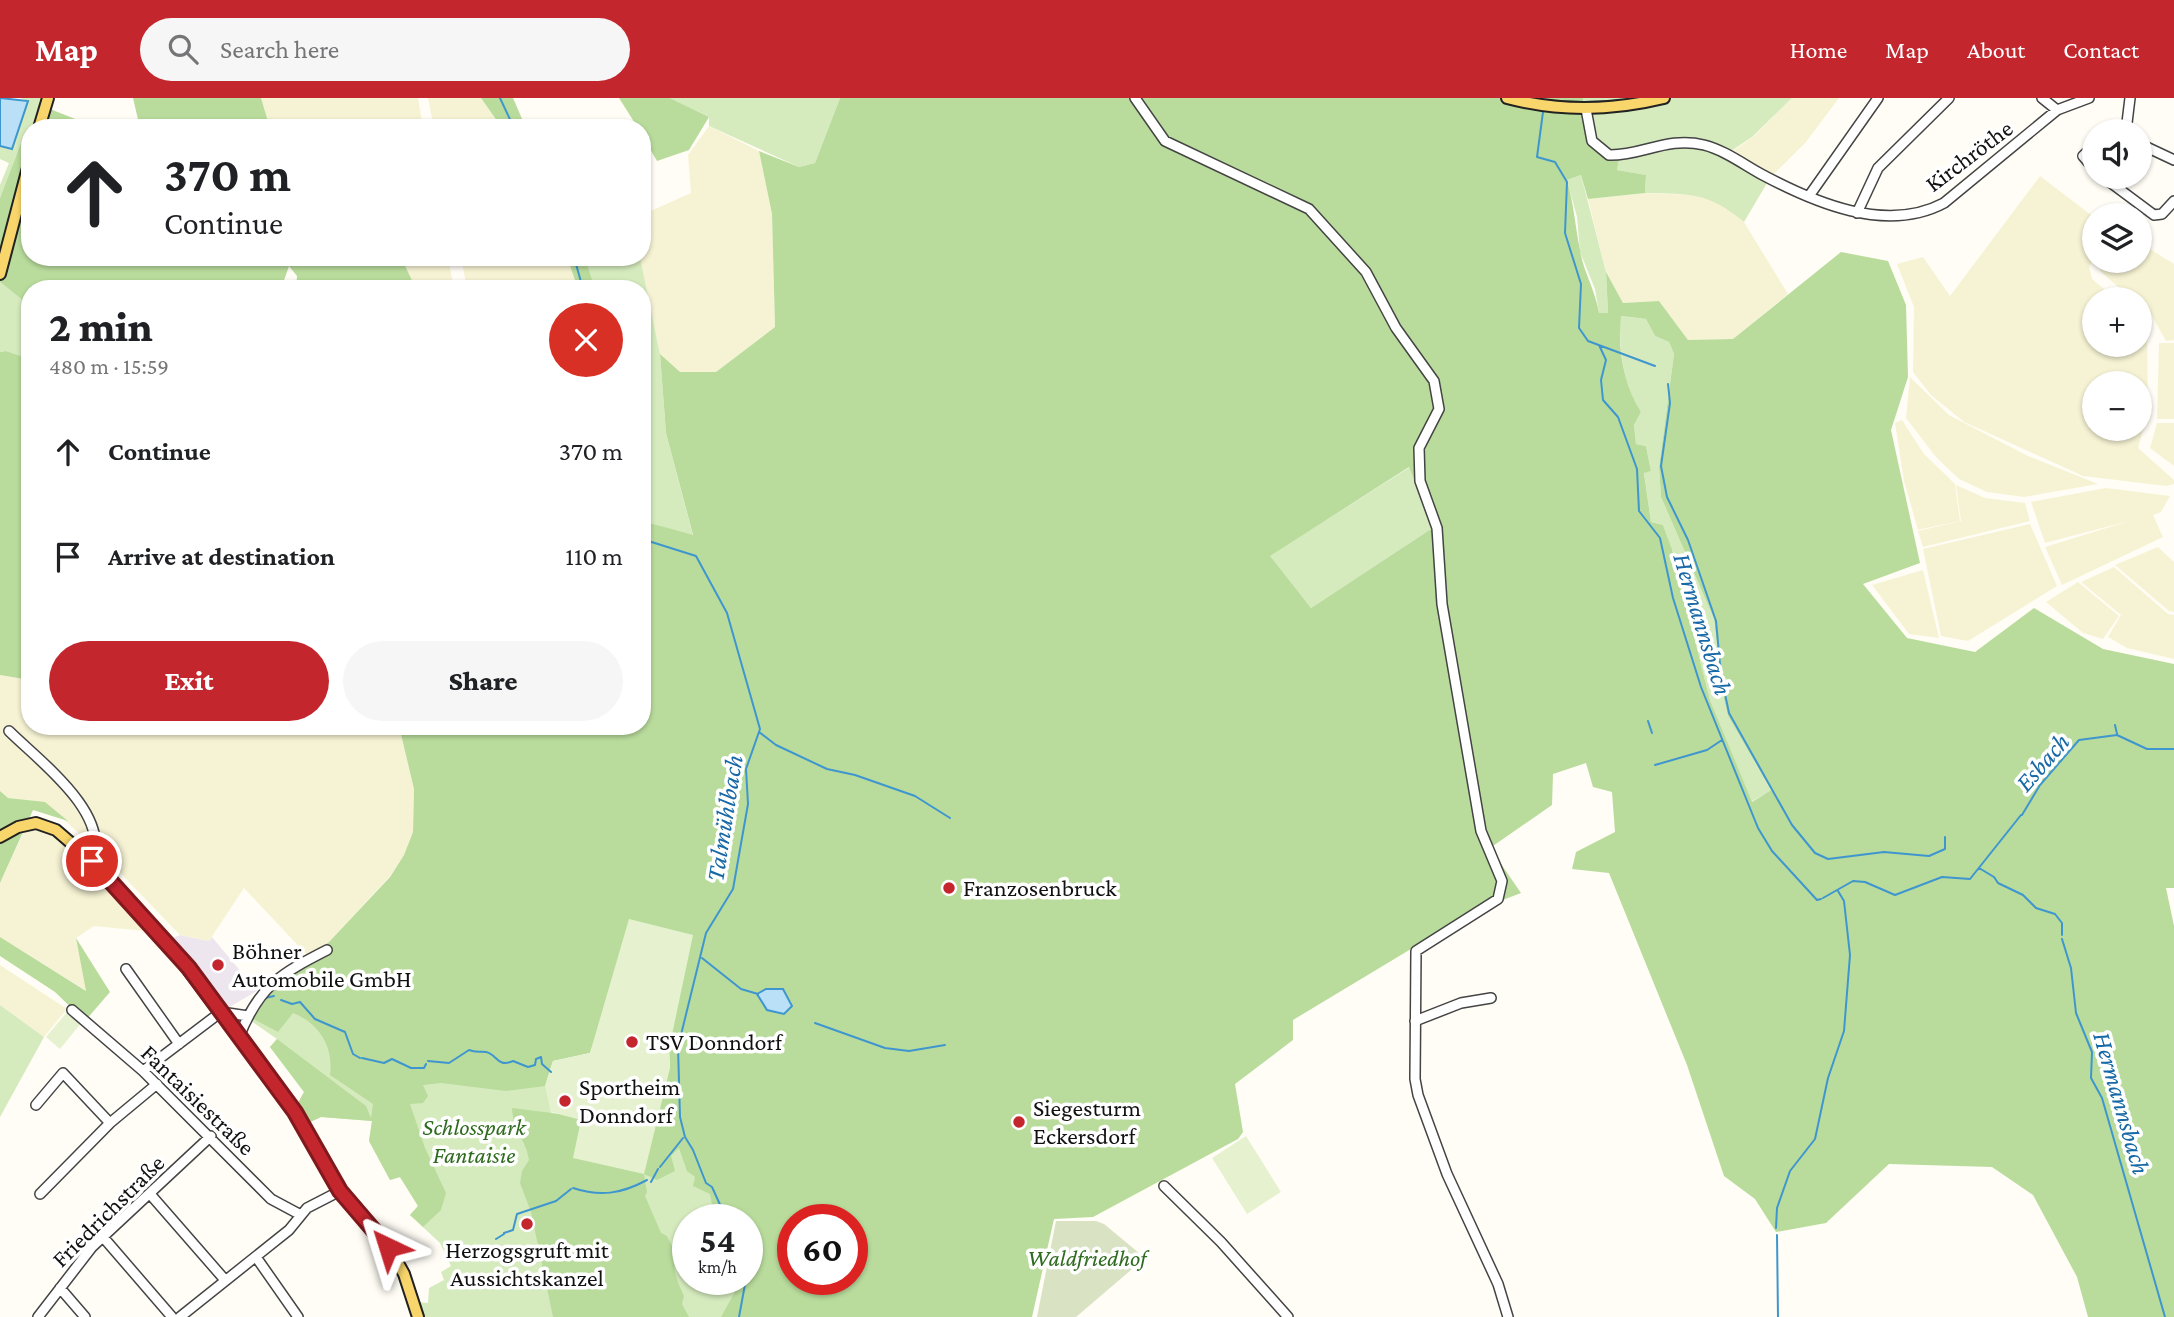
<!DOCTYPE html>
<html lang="en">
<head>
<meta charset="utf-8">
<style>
	body { margin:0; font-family:"Crimson Pro",serif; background:#f6f6f6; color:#202124; height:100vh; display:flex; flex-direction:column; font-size:26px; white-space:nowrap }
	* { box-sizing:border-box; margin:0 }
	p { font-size:23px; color:#757577 }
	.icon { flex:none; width:38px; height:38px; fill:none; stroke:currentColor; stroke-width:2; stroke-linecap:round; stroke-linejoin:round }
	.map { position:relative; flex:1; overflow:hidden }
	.panel { position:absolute; left:21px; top:182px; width:630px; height:455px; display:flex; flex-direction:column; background:#fff; border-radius:28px; box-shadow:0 2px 5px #0004 }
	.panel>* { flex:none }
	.guide { position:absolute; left:21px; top:21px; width:630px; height:147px; border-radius:28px; box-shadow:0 2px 5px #0004; background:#fff; color:#202124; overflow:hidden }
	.buttons { position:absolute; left:2082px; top:21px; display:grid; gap:14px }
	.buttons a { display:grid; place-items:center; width:70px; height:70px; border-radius:50%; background:#fff; box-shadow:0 2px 5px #0004; font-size:35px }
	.speed { position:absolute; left:672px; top:1106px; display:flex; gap:14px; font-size:35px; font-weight:700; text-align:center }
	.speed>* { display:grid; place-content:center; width:91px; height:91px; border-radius:50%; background:#fff; box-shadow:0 2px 5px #0004; line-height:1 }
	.speed small { font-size:18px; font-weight:400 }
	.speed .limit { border:10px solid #d22; background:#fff; color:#111 }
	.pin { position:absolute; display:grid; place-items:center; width:60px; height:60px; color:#fff; margin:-30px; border:4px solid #fff; border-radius:50%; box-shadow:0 2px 7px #0007 }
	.me { position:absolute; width:77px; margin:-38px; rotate:319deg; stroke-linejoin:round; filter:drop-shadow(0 0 5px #0008) }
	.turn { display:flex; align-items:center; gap:24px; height:147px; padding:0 28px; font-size:32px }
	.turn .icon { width:91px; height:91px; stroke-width:2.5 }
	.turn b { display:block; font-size:49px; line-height:60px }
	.round { display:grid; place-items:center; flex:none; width:74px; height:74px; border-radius:37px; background:#f6f6f6 }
	.overview { display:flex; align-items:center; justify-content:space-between; height:119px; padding:0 28px }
	h1 { font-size:42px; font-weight:800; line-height:52px }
	.button { display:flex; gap:14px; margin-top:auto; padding:14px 28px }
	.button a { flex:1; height:80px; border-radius:42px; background:#c4262e; color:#fff; font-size:28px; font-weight:800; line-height:80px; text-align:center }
	.button a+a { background:#f6f6f6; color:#202124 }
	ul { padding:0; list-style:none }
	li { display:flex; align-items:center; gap:21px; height:105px; padding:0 28px }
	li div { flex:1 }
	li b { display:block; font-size:26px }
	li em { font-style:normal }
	header { display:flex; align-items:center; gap:42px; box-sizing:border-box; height:98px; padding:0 35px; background:#c4262e; color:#fff }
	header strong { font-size:33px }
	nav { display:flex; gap:38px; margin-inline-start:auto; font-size:24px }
	.search { width:490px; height:63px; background:#f6f6f6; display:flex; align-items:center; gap:18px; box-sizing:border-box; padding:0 24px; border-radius:38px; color:#757577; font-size:26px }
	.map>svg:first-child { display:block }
	.industrial { fill:#eee6ef }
	.farmland { fill:#f6f3d4; fill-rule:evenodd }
	.green { fill:#d5ebbd }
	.forest { fill:#b9dc9c; fill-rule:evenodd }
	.cemetery { fill:#d9e3c4 }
	.pitch { fill:#e6f2cf }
	.water { fill:#b9e0f7; stroke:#3f96cf; stroke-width:2 }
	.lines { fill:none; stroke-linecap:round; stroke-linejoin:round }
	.stream { stroke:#3f96cf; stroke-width:2 }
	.minor-casing { stroke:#444; stroke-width:12 }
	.major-casing { stroke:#222; stroke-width:14 }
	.minor { stroke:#fff; stroke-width:9 }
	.major { stroke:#f9d66b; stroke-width:10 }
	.route-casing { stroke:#7f191e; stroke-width:18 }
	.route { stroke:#c4262e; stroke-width:12 }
	.poi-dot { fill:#c4262e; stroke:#fff; stroke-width:2.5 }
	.labels { text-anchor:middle; stroke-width:7; stroke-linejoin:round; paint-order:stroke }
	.street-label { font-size:24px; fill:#111; stroke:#fff }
	.poi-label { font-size:24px; fill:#111; stroke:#fff; text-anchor:start }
	.park-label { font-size:24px; font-style:italic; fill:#2f6b1f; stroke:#fff }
	.water-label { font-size:26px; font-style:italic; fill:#1768a6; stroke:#fff }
</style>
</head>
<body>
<header>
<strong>Map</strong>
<div class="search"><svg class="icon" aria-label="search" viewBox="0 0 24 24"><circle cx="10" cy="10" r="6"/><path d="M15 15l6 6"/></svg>Search here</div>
<nav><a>Home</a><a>Map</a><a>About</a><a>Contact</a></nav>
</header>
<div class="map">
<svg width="2174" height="1219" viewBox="0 0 2174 1219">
	<rect width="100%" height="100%" fill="#fffdf5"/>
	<path class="industrial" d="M180,837l29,6 3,-4 45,54 -31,18 -53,-71z"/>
	<path class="farmland" d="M261,0h157l5,30h-153z
		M428,0h53l21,30h-68z
		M1792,0h47l-33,44 -36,36 -42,-24 25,-17z
		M709,28l50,25 13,63 3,113 -59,45h-37l-19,-18 -20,-97 2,-42 49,-22 -3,-38z
		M2040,78l55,42v40l-6,8 3,13 24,20h-21v46h45v-25l7,6 1,86 -10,36 36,32v4l-8,2 -83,-10 -119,-54 -33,-27 -18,-23 1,-65 -17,-43 26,-7 27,39zM2095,285h45v46h-45z
		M1645,95l53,2 23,8 23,19 44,72 -55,45 -45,1 -29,-39 -36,2 -17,-31 -18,-73z
		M2140,145l34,21v76l-8,1 -14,-25 -12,-10v-7h-8l-32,-28 6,-10h34z
		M401,159h47l6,32h-38z
		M461,159h106l11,32h-111z
		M2159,245h15v76h-17z
		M1910,279l39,38 79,41 70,28 -74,13 -37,-5 -28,-13 -23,-22 -30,-39z
		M1902,322l22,34 31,30 5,37 -42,9 -14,-49 -9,-58z
		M2157,325h17v43l-24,-18z
		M1956,387l29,13 40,5 5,18 -107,26 -5,-16 43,-10z
		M2106,390l64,8 -9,16 -8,3 10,22 -101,48 -17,-38 84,-26 -84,22 -14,-41z
		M2030,426l27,62 -89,55 -27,-5 -18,-87z
		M2158,449l16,15v50l-5,-1 -54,-46z
		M2114,469l54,47 6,1v44l-47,-11 -19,-11 13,-22 -40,-33z
		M1923,472l16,68 -30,-4 -37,-49z
		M2078,484l41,34 -16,23 -20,-6 -37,-31z
		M0,577l30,5v46h369l15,63 -1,43 -9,23 -14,21 -61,66 -21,14 -64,-68 -35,53 -29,-6 -81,-84 -54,-48 -37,-5 -8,-7z
		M30,730l25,7 100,97 -61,-6 -18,12 11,53 -87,-54v-54l25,-54z
		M0,867l67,44 -23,28 -44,-32z"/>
	<path class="green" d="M20,0h22l-8,30h-4l-1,18 -8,-3 -21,55v-13l9,-22 -9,-4v-13l12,3 16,-48z
		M670,0h170l-25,65 -16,4 -90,-41v-9z
		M1583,0h209l-40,39 -24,16 42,25 -26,44c-36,-30 -53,-28 -99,-29l1,-18 -29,-5 2,-11 -16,-3 -16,-15z
		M1581,77l25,97 2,42 -9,-1 -4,-24 -15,-37 -3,-35 -10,-37z
		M585,159h55l20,97 6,79 27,103 -43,-13 -8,-33v-201h-47z
		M0,184l30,24v53l-24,-8 -6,1z
		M1620,218l26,3 9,17 14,6 5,12 -15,113 2,30 53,122 8,72 6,25 43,74 -20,12 -41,-102 -38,-151 -9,-24 -12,-3 -7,-50 7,-1 -5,-25 -10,-2 -2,-19 7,-13c-18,-27 -22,-63 -21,-96z
		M1410,369l24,60 -123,81 -42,-52z
		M256,904l287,56 8,54 82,68 11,-6 36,-40 49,86h-41v59h59l3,-16 -8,54h-320l-4,-15 10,1 1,-15 15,-8 -3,-8 10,-6 -11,-23 -30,-28 8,-9 -18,-29 -10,3 -21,-39 3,-20 -51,-4 -13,6 -11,-18 7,-13 -34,-45 7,-8 -30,-21z
		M0,907l44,32 -44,80z"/>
	<path class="forest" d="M133,0h128l9,30h-130z
		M481,0h32l13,30h-24z
		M619,0h51l39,19 -20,33 -32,11 -15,-26v-7h-4z
		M840,0h743l4,43 16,15 16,3 -2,11 29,5 -1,18 -57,6 -7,-24 -14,5c7,25 8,45 13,70 3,21 15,39 19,63h9l-2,-41 17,31 36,-2 29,39 45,-1 108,-87 47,9 18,44 2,72 -17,53 29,133 -57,21 44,54 68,14 59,-44 69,41 71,15v224h-8l8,38v391h-86l-11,-40 -44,-82 -41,-28 -103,-3 -63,59 -50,9 -21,-33 -31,-23 -37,-111 -78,-192 -37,-4 4,-17 39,-20 -3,-40 -19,-5 -7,-24 -33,11 -1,31 -62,43 31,45 -47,18 -181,109v20l-58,44 8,48 -5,7 -145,78 -39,2 -22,98h-311l16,-29 -3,-9h13v-59h-32l-5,-26 -17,-8 2,-9 -8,-6 -8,-23 -8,8 4,15 -18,9 -13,-6 3,18 -2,4 16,37 6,3 10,20c-7,13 2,28 7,40l-2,8 7,13h-136l-22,-105 -11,-29 2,-12 7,-11c-4,-24 -15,-24 -17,-52l56,7 13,5 89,-52 -1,-19 -73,-13 -6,17 -37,8 -8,25 -39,5 -65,-8 -18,2 5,11 -5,7 -13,1 15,44 21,45 -5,17 -18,17 -13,-12 8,-9 -18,-29 -10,3 -21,-39 3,-20 -51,-4 -13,6 -11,-18 7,-13 -34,-45 7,-8 89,67 5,12 2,-14 -43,-29c4,-28 -11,-52 -37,-62l-15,19 -30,-16 24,-34 57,-40 61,-65 14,-22 9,-23 1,-43 -15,-63h243v-236l8,33 43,12 -27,-102 -6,-79 20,18h36l59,-45 -3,-113 -13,-63 40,16 16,-4zM1621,218l25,3 9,17 14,6 5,12 -15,113 2,30 53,122 8,72 6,25 43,74 -19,12 -42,-102 -38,-151 -9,-24 -12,-3 -7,-49 7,-2 -5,-25 -10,-2 -2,-19 7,-13c-17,-26 -24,-64 -20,-96zM1409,369l25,60 -123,81 -41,-52zM793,1122h59v59h-59z
		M50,11l48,19h-54z
		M21,45l8,3 -29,107v-55z
		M30,74v85h371l15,32h-120l1,-13 -8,-10 -8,23h-251v17l-30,-24z
		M567,159h18l10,32h-17z
		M6,253l24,8v321l-30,-5v-323z
		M0,693l8,7 37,4 23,19 -35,-11 -33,73z
		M0,839l86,54 -10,-53 34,54 -25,29 -30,-29 -55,-36z"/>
	<path class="cemetery" d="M1056,1123h40l8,3 41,34 -69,59h-39z"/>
	<path class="pitch" d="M629,821l64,16 -24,114 1,19 -26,106 -71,-16 8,-38 -30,-8 -6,-26 8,-25 37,-8z
		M68,913l14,11 -22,27 -14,-12z
		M1246,1038l35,56 -34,22 -35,-56z"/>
	<path class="water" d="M0,0l28,3 -16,48 -12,-3z
		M766,891h17l9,17 -8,8 -17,-4 -10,-16z"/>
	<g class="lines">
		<path class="stream" d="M500,0l14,30
			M1543,14l-6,45 18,5 12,20 -2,51 16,51 -2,44 9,13 67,25
			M574,159l9,32
			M1599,247l7,15 -5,20 2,20 15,17 19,52 2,42 21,27 13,60 28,89 57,141 14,23 45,49 4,-1
			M1668,286l2,19 -9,63 6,31 21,43 28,81 5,54 8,38 63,112 23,28 13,6 56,-7 45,4 16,-7v-12
			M642,441l54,17 31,57 33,116 -14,40 2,35 -15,85 -27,44 -28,114 2,70 5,20 8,13 13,33 6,4 15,33
			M1648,623l4,12
			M2115,627l2,9
			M759,634l17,13 51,24 28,6 60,21 35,22
			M1655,667l52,-15 15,-10
			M2022,717l18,-30 39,-45 38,-5 30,14h27
			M1979,770l15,9 4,6 25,12 13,13 19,6 7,9v12
			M1823,800l30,-17 12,1 30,13 47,-18 28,2 51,-64
			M2062,841l9,29 5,45 16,39 -1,26 11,20 63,219
			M702,860l39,31 17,5
			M265,900l9,-2
			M281,902l11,4 8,-2 15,17 30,13 8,22 7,4
			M815,925l70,25 24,3 36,-6
			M362,960l22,5 8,-4 19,9h13l2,-4
			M428,963l21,2 20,-13c7,3 11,1 17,2 11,2 11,16 27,9l15,6 7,-2 1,-6 5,-2 1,7 9,8
			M660,1069l23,-29
			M651,1084l7,-13
			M573,1090c27,9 48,6 74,-8
			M1776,1130l1,-20 13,-37 25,-32 13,-61 16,-47 6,-76 -6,-54 -6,-10
			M504,1135l9,-3 4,-16 39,-13 15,-12
			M1777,1137l1,82
			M496,1141l8,-5
			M747,1163v9
			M739,1219l7,-38"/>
		<defs>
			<path id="minor" d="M1135,0l30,43 144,68 57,63 30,56 38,53 5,28 -20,39 1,33 17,47 5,76 39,227 21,50 -4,18 -82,52 -1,128 3,16 29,79 51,110 10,33
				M2042,0l15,12
				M1586,11l6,32 17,14c33,1 58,-19 95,-10 20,5 39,19 57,29 52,28 125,60 183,29l113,-93 32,-12
				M2126,33l4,-33
				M2095,46l-12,12 12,14
				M2140,46l34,16
				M2103,79l51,38 8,-1 12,-13
				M1809,98l69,-98
				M1857,115l21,-45 71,-70
				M9,633c29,29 103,83 83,130
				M126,871l53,75
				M72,912l71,61 128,128 28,15
				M1415,923l46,-18 30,-5
				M239,939c20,-51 41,-63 88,-87
				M143,973l78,-59 27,4
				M36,1007l27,-32 47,50
				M1164,1088l57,56 67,75
				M40,1096l70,-71 47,-39
				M150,1096l75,86
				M103,1139l69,80
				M256,1159l42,60
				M60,1190l25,29
				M38,1219l54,-70 119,-111
				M180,1219l109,-87 18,-22 33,-17"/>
			<path id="major" d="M1507,0c53,14 104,13 157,0
				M39,30l9,-30
				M0,176l30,-114
				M0,739l18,-10 18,-4 20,7 36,31 75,81 128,170 45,79 49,56 15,27 14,43"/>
		</defs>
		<use href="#minor" class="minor-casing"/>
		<use href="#major" class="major-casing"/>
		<use href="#minor" class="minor"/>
		<use href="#major" class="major"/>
	</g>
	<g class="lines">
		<defs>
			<path id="route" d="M92,763l97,107 106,144 45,79 48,56"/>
		</defs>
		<use href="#route" class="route-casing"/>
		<use href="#route" class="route"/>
	</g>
	<g class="poi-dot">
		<circle cx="949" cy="790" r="7"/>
		<circle cx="218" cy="867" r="7"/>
		<circle cx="632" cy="944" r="7"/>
		<circle cx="565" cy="1003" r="7"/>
		<circle cx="1019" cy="1024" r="7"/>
		<circle cx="527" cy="1126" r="7"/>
	</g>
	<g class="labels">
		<g class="street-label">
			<text transform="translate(1969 58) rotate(-37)" y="8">Kirchröthe</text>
			<text transform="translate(198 1002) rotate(44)" y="8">Fantaisiestraße</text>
			<text transform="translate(108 1113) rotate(-45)" y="8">Friedrichstraße</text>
		</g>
		<g class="poi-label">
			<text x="963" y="798">Franzosenbruck</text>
			<text x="232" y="861">Böhner<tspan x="232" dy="28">Automobile GmbH</tspan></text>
			<text x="646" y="952">TSV Donndorf</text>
			<text x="579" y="997">Sportheim<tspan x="579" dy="28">Donndorf</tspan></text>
			<text x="1033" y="1018">Siegesturm<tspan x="1033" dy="28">Eckersdorf</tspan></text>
			<text x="527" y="1160" text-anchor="middle">Herzogsgruft mit<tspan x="527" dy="28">Aussichtskanzel</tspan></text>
		</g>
		<g class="park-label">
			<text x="474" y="1037">Schlosspark<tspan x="474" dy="28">Fantaisie</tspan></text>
			<text x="1087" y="1168">Waldfriedhof</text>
		</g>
		<g class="water-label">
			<text transform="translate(1703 526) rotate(73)" y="9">Hermannsbach</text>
			<text transform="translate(2042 664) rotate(-49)" y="9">Esbach</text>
			<text transform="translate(724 720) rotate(-81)" y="9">Talmühlbach</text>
			<text transform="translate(2122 1005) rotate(74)" y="9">Hermannsbach</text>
		</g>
	</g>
</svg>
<div class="buttons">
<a><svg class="icon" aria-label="sound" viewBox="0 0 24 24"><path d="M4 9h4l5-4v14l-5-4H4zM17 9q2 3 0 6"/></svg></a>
<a><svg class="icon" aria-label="layers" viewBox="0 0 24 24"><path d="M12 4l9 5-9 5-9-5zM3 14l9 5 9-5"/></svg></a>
<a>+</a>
<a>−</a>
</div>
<div class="speed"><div>54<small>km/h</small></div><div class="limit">60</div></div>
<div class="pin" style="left:92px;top:763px;background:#d93025"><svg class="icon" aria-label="arrive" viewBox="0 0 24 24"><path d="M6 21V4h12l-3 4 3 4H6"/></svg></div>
<svg class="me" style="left:388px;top:1149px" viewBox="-20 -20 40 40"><path d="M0-17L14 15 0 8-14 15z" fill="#c4262e" stroke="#fff" stroke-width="4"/></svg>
<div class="guide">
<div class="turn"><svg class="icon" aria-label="ahead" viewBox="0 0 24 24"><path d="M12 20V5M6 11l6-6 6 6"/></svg><div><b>370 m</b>Continue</div></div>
</div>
<section class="panel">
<div class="overview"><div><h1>2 min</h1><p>480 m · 15:59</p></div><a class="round" style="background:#d93025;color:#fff"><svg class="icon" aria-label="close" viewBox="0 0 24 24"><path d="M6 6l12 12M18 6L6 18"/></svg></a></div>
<ul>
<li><svg class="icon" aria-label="ahead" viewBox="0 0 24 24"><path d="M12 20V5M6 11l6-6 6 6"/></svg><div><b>Continue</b></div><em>370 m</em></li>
<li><svg class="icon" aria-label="arrive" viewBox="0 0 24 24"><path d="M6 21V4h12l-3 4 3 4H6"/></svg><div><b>Arrive at destination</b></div><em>110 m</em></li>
</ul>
<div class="button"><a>Exit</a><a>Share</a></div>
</section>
</div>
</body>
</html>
